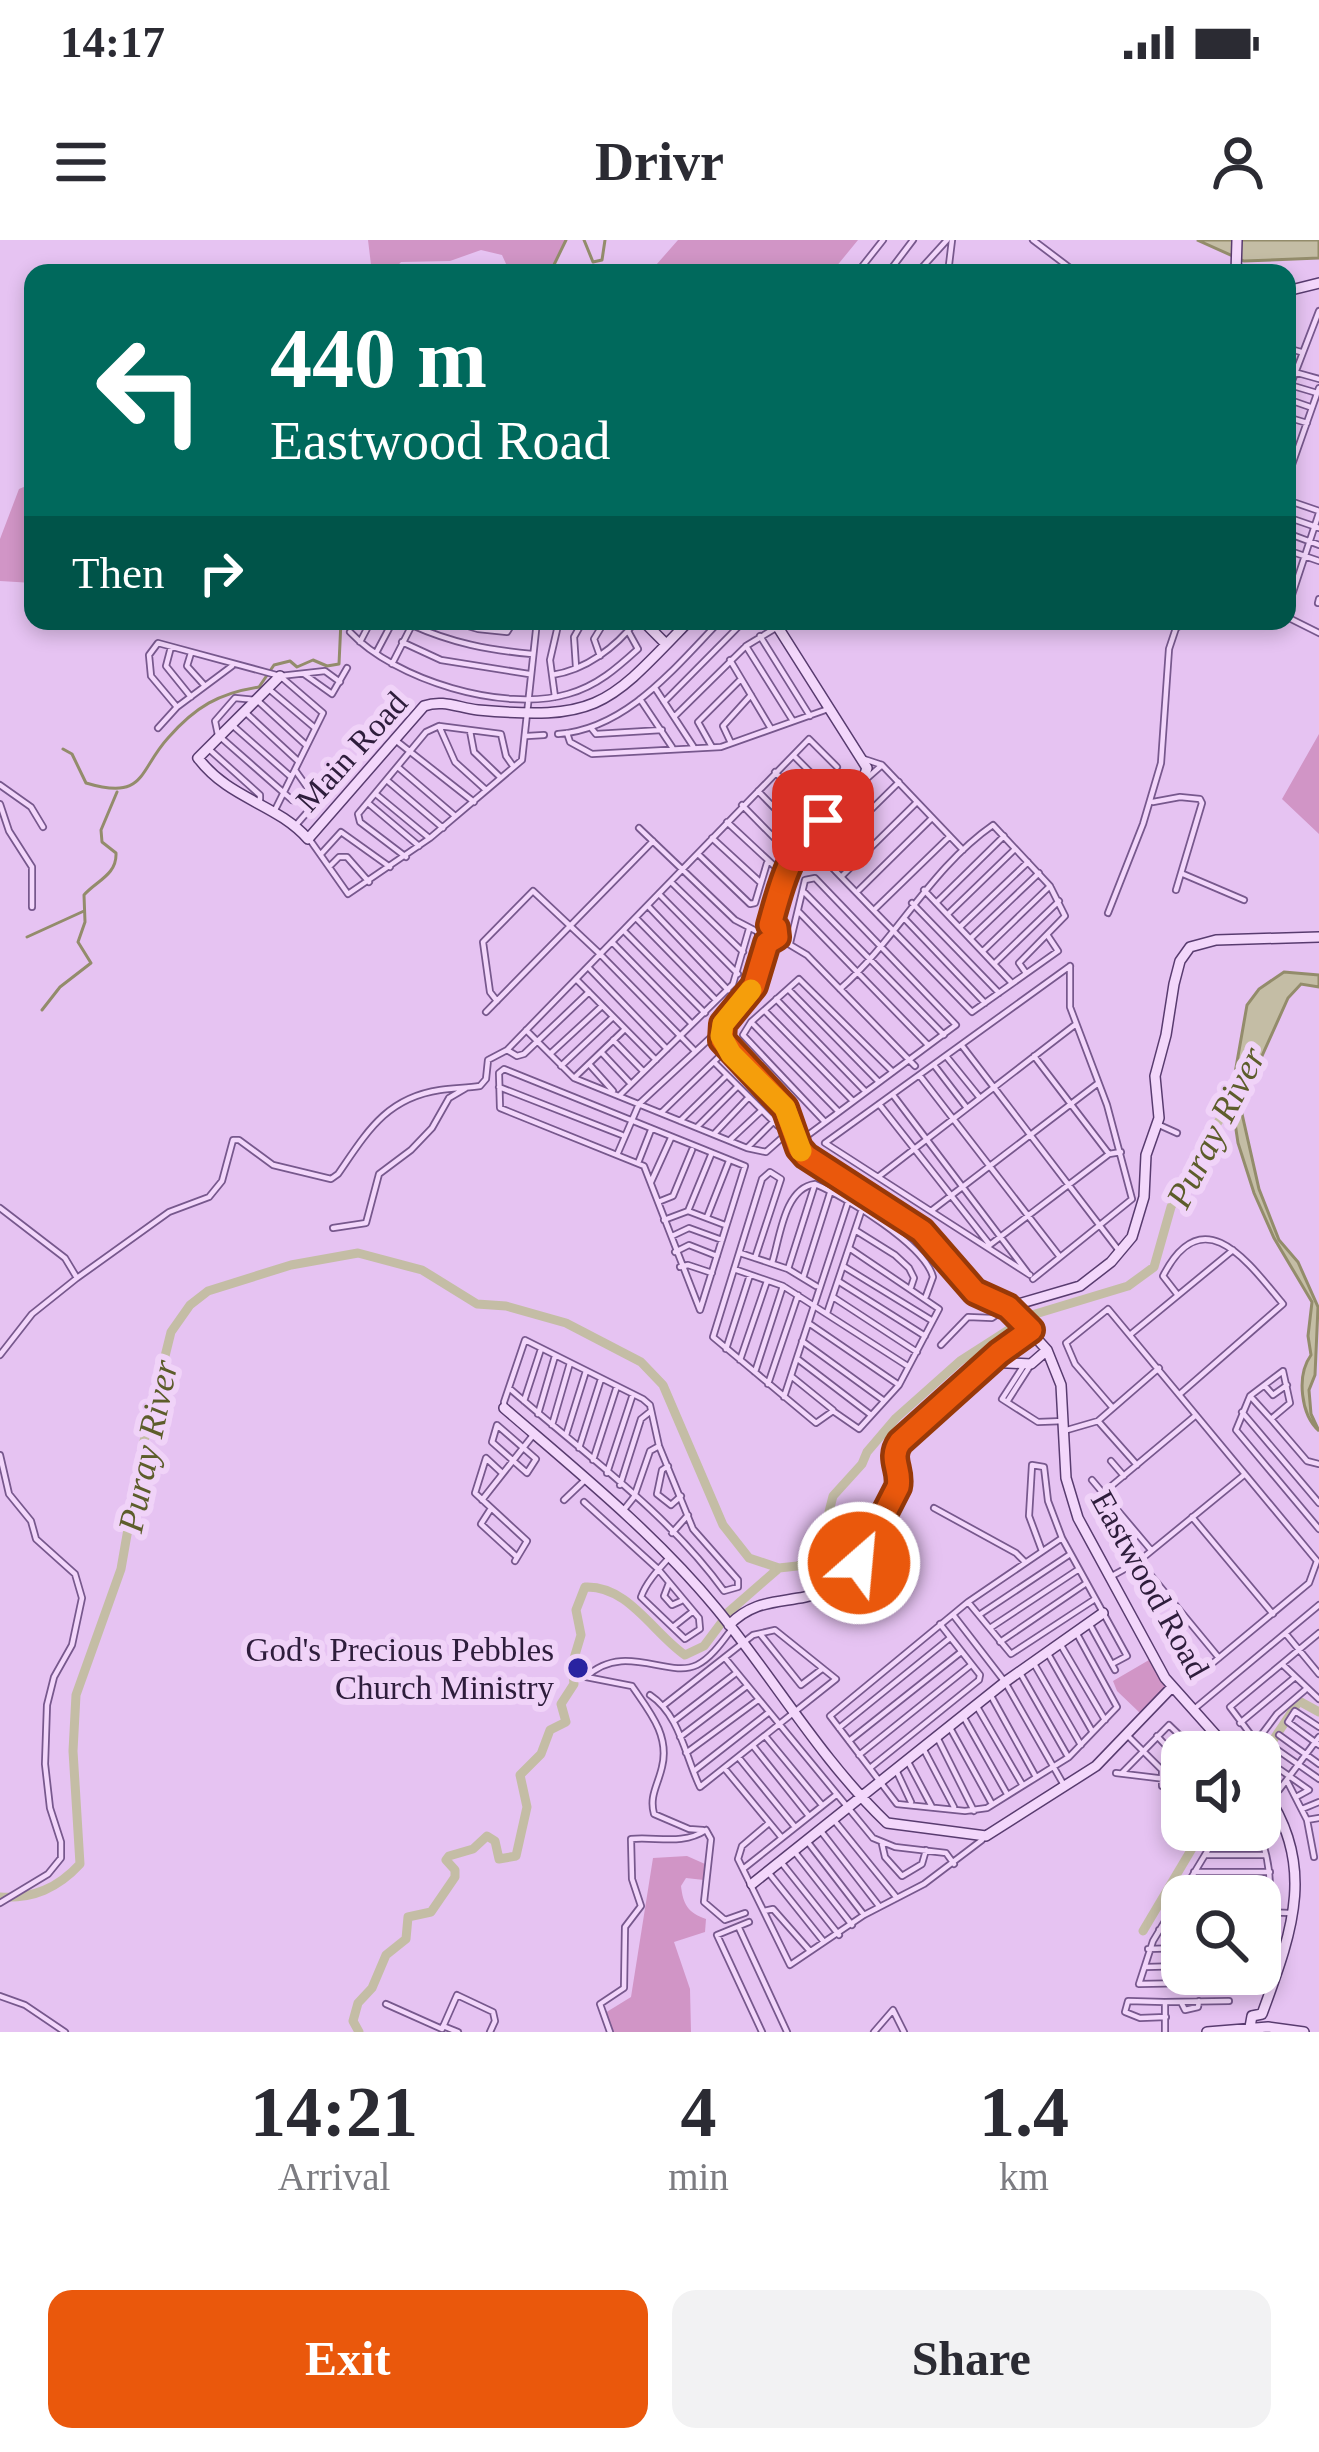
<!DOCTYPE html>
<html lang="en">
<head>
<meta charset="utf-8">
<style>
	body { margin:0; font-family:Georgia,serif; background:#f2f2f3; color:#2b2b33; height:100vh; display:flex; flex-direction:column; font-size:45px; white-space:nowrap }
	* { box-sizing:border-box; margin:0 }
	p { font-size:39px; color:#7c7c81 }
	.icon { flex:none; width:66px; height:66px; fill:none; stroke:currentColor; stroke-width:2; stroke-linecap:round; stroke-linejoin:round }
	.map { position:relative; height:1792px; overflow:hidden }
	.details { display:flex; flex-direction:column; background:#fff; flex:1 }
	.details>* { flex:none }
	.guide { position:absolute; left:24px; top:24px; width:1272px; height:366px; border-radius:24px; box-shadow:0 6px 18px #0003; background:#00695c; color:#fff; overflow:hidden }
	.tools { position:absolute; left:1161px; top:1491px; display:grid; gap:24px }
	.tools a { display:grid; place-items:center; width:120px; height:120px; border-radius:24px; background:#fff; box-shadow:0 6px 18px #0003; font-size:60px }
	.pin { position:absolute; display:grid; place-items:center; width:102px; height:102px; color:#fff; margin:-51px; border-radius:24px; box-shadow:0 6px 18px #0006 }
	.me { position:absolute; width:132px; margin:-66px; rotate:27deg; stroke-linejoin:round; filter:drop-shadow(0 0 9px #0008) }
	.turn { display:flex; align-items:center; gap:42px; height:252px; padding:0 48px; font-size:54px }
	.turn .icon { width:156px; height:156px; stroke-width:2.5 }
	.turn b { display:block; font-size:84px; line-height:102px }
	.then { display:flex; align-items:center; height:114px; padding:0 48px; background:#0003; gap:24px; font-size:45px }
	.eta { display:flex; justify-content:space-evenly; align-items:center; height:204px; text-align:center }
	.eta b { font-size:72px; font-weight:600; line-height:84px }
	.action { display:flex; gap:24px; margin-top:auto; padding:24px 48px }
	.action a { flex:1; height:138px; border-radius:24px; background:#ea580c; color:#fff; font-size:48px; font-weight:600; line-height:138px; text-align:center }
	.action a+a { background:#f2f2f3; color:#2b2b33 }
	.status { display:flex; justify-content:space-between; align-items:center; height:84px; padding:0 60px; background:#fff; direction:ltr }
	.status svg { height:33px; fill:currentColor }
	header { display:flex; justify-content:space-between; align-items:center; height:156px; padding:0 48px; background:#fff; font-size:54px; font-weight:600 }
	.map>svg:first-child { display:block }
	.green { fill:#d195c6 }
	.water { fill:#c4bda5; stroke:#938c6b; stroke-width:3 }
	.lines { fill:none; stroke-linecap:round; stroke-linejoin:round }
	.stream { stroke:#938c6b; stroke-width:3 }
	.river { stroke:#c4bda5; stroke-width:9 }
	.street-casing { stroke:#77588d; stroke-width:8 }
	.secondary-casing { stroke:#583b6f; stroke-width:12 }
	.street { stroke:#f3d7fb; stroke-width:4.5 }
	.secondary { stroke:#f3d7fb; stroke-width:9 }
	.route-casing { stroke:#983908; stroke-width:30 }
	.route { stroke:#ea580c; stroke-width:21 }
	.slow { stroke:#f59e0b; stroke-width:21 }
	.poi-dot { fill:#2923a1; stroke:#f0d3f8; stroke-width:4.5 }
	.labels { text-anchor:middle; stroke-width:12; stroke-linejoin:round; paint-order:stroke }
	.street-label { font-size:33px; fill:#2e1d3c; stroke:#f0d3f8 }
	.poi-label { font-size:33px; fill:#2e1d3c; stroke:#f0d3f8; text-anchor:end }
	.water-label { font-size:36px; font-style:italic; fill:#5d5d2b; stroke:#f0d3f8 }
</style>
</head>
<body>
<div class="status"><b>14:17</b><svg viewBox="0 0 49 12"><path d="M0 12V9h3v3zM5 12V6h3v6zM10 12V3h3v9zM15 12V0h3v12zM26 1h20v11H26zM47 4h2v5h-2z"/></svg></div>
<header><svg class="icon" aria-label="menu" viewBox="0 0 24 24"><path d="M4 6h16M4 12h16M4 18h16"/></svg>Drivr<svg class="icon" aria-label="person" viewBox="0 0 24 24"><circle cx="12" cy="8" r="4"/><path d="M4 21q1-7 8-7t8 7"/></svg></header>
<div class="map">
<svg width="1319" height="1792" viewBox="0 0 1319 1792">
	<rect width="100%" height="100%" fill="#e6c3f2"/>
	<path class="green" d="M368,0h198l-16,33h-47l4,-7 -5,-11 -21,-5 -31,11 -49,1 -10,11h-19z
		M678,0h180l-27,33h-182z
		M33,243v100l-33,-2v-42l19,-50z
		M1319,494v100l-37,-35z
		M1149,1420l19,28 -28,25 -23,-22 -4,-10z
		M687,1616l18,8 -1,16 -18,-2 -5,8c2,18 7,27 25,33l-1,13 -31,10 16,47 1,43h-78l-8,-19 26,-16 22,-139z"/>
	<path class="water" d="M1197,0h122v18l-75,3z
		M1284,732l35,3v12l-18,-3 -13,14 -48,107 19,84 20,51 19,22 20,45 -3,68 -6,15 2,24 8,17c-18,-16 -23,-55 -8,-76l-3,-19 4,-34 -38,-64 -20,-45 -16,-50 -7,-47 16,-91 12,-16z"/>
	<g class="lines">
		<path class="stream" d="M584,0l9,22 9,-2 3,-20
			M550,33l16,-33
			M63,509l9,5 14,29c60,18 52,-12 82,-45 27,-31 51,-45 91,-51l15,-22 16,-4 7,6 16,-7 14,6 12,-2 2,-43
			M27,697l57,-26
			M42,770l18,-23 31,-24 -13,-21 7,-20 -1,-27c12,-14 33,-20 32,-42l-14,-11 -1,-12 16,-38"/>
		<path class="river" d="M724,1376l55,-48
			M1260,1520l39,-59 20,11
			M0,1657c33,2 58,-9 80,-33l-7,-113 3,-56 45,-126 21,-120 29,-117 19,-27 18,-14 83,-26 67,-12 64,17 55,34 29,2 60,17 75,39 22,23 60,140 26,33 30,10 18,-2 14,-5 8,-10 14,-55 29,-32 5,-12 29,-34 64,-57 72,-46 96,-29 26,-19 17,-60 32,-64 33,-46
			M1143,1691l60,-101
			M359,1792l-6,-11 5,-18 14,-15 14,-33 20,-16 2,-22 23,-5 24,-35v-7l-9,-10 3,-4 24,-7 14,-13 8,5 4,18 17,-3 11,-49 -7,-32 21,-21 9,-24 16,-8 -5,-18 13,-20 -2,-19 9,-30 -5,-25 9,-23c43,-2 68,46 100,68l19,-9 18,-24"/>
		<defs>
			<path id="street" d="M1033,0l37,28 17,5
				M857,33l26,-33
				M888,33l25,-33
				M917,33l30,-33
				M948,33l4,-33
				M1287,108l14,4
				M1294,132l25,7
				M1290,145l27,8
				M1287,154l32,-83
				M1287,159l23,8
				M1287,177l20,6
				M1287,239l32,-91
				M1287,260l32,11
				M1290,278l29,10
				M1287,293l32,12
				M1287,310l32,11
				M1318,363l1,-4
				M1287,370l32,-97
				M1287,377l32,16
				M451,381l27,8 29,3 7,-11
				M412,385c40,18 76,25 120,29
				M350,392c45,48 154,81 218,62 29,-8 49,-26 70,-45l-10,-18
				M760,396l50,80
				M360,402l11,-21
				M402,402l39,18 88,14
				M746,406l47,75
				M171,407l-5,19 25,31
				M191,413l-4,13 18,20
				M376,413l17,-32
				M600,416l-6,-17 11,-18
				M730,420l40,67
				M392,424l22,-43
				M576,427l-2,-30 9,-16
				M304,434l28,20 15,-26
				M552,435c34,-5 64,-28 84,-54
				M655,448l38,58
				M270,450l45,38
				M555,457l-5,-37 9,-39
				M640,459l32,48
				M664,462l80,-81
				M177,467l-26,-31 -2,-21 9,-12 122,33 45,-5 15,11
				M245,472l53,49
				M674,477l72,-71 41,-25
				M231,484l59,52
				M439,486l16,36 31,28
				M158,488l19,-21 55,-41
				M592,489l4,5 66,-4
				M470,491l4,21 26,25
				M567,493l3,9 22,12 129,-7 107,-38
				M558,494c69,-5 117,-67 162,-113
				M527,496l17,-1
				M394,499l80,63
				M731,503l-8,-17 28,-31
				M712,507l-14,-25 43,-43
				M210,510l50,45v5
				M794,516l47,47
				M864,519l18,6 81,85
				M399,528l55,47
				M295,530l22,31 -21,24
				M775,532l47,47
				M864,541l18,-16
				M389,542l54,46
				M0,545l31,22 12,20
				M758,551l214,221 86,-61 -10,-15
				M377,555l51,42
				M292,560l-74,-65 -3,-14 20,-23 22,2 49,45
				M1153,562l27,-5 20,2 2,4 -26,87
				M368,563l51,43
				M0,564l9,27 23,36v40
				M742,565l49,50
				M274,572l49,-99 -43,-37
				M727,582l57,53
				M639,588l96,92 25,13
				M712,598l49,45
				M310,600l38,54 82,-56 92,-78 15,-139
				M321,614l20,-22 49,35
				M698,614l52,50 5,-1 12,-40
				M406,617l-46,-35 -2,-8 68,-82 13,-6 62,8 5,22 7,10
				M823,617l76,-75
				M331,625l8,-8h8l22,25
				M1183,634l61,26
				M842,636l75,-74
				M671,642l72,70
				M859,650l73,-72
				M924,650l87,92
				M805,653l139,142
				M659,654l79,80
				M937,662l67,-66
				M912,663l87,90
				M649,667l79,83
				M876,668l73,-71
				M798,671l130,134
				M1108,673l35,-89 18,-61 8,-114 7,-21 12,-7
				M948,674l67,-65
				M636,678l80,82
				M904,678l81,85
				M960,687l68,-65
				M625,692l80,81
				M777,697l30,18 108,111
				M971,698l68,-65
				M612,702l80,82
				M790,703l15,-63 10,-2 141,147 -156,116
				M983,711l67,-65
				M995,723l64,-62
				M588,727l79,82
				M576,739l80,81
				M788,749l91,93
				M840,749c57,-50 90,-120 153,-164l57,61 15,30 -46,47 7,10
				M589,752l-65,62 -7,2 -10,-6 302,-311 28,28
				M776,759l90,93
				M497,761l-7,-9 -7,-50 50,-51 67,63 95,97
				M765,771l88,90
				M486,772l167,-171
				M751,782l88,90
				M526,790l48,48 173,70 19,4 27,-24
				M613,800l30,31
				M963,807l157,205
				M602,813l29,31
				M550,814l52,-48
				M946,816l34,42
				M1034,816l75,98
				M714,822l64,64
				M589,824l24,27
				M934,825l33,43
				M561,826l52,-49
				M504,829l241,97 -45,144 -56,-144 -144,-58 -1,-35z
				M920,836l140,181
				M574,838l51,-49
				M499,847l123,48
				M620,855l113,-111 16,-55
				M893,855l134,177
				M879,864l111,141
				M661,873l65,-63
				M680,881l47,-46
				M825,882l-82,-87 8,-13 48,-43 94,93
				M1157,884l20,9
				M697,887l41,-41
				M714,894l35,-37
				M731,899l31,-29
				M747,908l26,-26
				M617,915l22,-51 82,-76
				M638,923l13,-33
				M878,937l198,-153
				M651,942l20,-44
				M658,962l15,-6 19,-46
				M0,968l65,50 12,20
				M688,971l23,-56
				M931,971l166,-127
				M707,977l22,-56
				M664,980l24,-9 37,14
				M333,988l33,-5 13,-49 32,-24 21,-22 17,-30 17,-10
				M855,990l40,25 14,13 5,10 -3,9
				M672,996l17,-8 33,12
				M991,1004l118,-90 12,-2
				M675,1012l14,-7 28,11
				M740,1013l48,16 28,17
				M755,1018l26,-79 -11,-7 -8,7 -49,158 103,86 17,-12 26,18 40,-44 40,-76 -90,-61
				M772,1023c8,-25 12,-75 43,-79 31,13 110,61 118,93l-7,19
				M843,1026l88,54
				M680,1027l8,-2 24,8
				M734,1029l49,17 123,79
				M788,1029l27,-85
				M1030,1035l-205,-132 245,-177
				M803,1038l27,-85
				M1033,1039l99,-80 -25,-94 -37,-98v-41
				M838,1041l87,55
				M1177,1054l-14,-18c40,-78 85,-14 120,28l-102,89
				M833,1057l84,55
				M827,1073l34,-101
				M810,1084l89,61
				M1131,1094l102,-84
				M802,1101l81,59
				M941,1105l27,-28 24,1 16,-11
				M726,1109l24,-74
				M0,1115l32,-41 45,-36 92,-66 40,-15 13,-16 11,-41h6l34,25 58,14 7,-5c29,-42 48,-76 102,-84 13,-2 27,-2 40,-4l6,-7 2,-19 19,-10
				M992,1119l34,-26
				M740,1120l27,-79
				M799,1120l72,55
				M1024,1125l-22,34 36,23 26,-1
				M755,1132l28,-86
				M791,1136l42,34
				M768,1144l30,-89
				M1265,1146l8,9 14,-10
				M784,1157l69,-210
				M1251,1157l20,22
				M524,1161l17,-52
				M1007,1162l23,-36
				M1112,1167l-37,-43 -9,-21 42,-34 209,252 -8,22 -101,84
				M504,1168v-6l21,-62 118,59 7,6 9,41 34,83 45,51v7l-14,4c-57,-79 -142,-139 -215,-203
				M1242,1172l77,91
				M538,1174l17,-58
				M1098,1181l39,44
				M497,1185l39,34 -9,14 -35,-31z
				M552,1185l18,-62
				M1067,1190l31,-9 61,-53
				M566,1195l20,-64
				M579,1208l22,-69
				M0,1215l9,39 22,27 5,18 39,35 7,24 -10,47 -18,32 -7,28 -2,59 5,44 11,34v16l-13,16 -48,29
				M593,1220l24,-74
				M1111,1221l13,15
				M1319,1224l-12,-3 -36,-42 19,-16 -7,-32 -33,25 -14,34 83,99
				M668,1226l-6,4 -5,24 14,11 10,-9
				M501,1232l-15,-14 -11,35 52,48 -12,20
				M607,1233l26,-79
				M1092,1240l59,70
				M620,1245l21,-66 10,-8
				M1103,1253l92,-77
				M482,1260l52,-66
				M564,1260l21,-20
				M584,1262l74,67 41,49 1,11 -15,10 -44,-42c5,-14 16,-26 26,-37
				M934,1268l82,45 9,9
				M490,1270l-9,14 36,33
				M622,1272l12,-15 16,-46 9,-5
				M1192,1277l81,97
				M672,1293l16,-18
				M1062,1298l-94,64 -138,114 67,88 68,7 22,-3 82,-51 48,-50 -40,-73
				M1042,1311l-13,-35 3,-51 12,2 4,34 14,37 65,118 -15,8
				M1139,1321l80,97
				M1112,1336l27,-15 105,-86
				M669,1343l-5,13 8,9 9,-4
				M968,1362l43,52 84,-55
				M979,1375l90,-60
				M954,1376l51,66 60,105
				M1089,1383l26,47
				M673,1387l19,-15
				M990,1388l89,-59
				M1286,1394l33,40
				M761,1395l40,50 21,-16
				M1000,1402l85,-58
				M1062,1407l43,73
				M1047,1412l45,79
				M725,1418l148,180 22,9 51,6 8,11
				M1033,1422l48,83
				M1282,1424l37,35
				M1019,1431l48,84
				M586,1437l46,9c17,25 38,49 30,81 -4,18 -13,29 -8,47l35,15 14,1
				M586,1437c38,-36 82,2 111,-12 14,-7 25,-23 34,-35
				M990,1454l46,83
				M650,1455c30,20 35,61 50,92l136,-108 -61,-49 -22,5 -89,70
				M976,1465l46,79
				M1193,1470l126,-105
				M963,1476l44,78
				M674,1481l62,-48
				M1240,1483l54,-45
				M949,1486l43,78
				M1319,1487l-24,-16 -7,11 31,23
				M839,1488l111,-90
				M1126,1494l36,36v16
				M1279,1495l40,29
				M1157,1496l25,27
				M680,1497l67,-51
				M766,1497l56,68
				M937,1497l37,74
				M849,1501l112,-89
				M1256,1502l21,-28 28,-24
				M1272,1506l47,33
				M754,1507l55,69
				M923,1508l31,59
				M1263,1511l-33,-44 89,-74
				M686,1513l72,-53
				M859,1515l112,-90
				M739,1518l56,69
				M1265,1519l44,31 -11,6
				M907,1520l25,47
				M870,1528l109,-88 1,-5 -40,-51
				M725,1529l57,69
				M896,1530l15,32
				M694,1531l74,-58
				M1116,1533l66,8
				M1122,1533l47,-48 28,27
				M1287,1541l20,39 7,37
				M1269,1557l10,-7 40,-53
				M1302,1569l17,-7
				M833,1579l64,79
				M1307,1580l12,-2
				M769,1583l-27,23 -4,13 52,106 74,-50 60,-31 58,-44
				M706,1590l5,9 -7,63 21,18 20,-7
				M820,1590l59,76
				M1220,1590l-67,111 -14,43 104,-2 6,-8
				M1258,1590c16,38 15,77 2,115
				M1215,1598l46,-1
				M807,1601l57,74
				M882,1604l3,13 17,19 20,-12 4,-14
				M794,1611l58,74
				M1205,1615h60
				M781,1622l58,73
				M743,1629l93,-74
				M768,1632l56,70
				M1194,1632h76
				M1184,1649l84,-1
				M764,1671l9,-2 37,42
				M1260,1672l30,1
				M749,1682l-32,13 45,97
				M739,1688l48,104
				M1159,1690l23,1
				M1148,1709l34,-1
				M1146,1727l36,-1
				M0,1756l25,9 40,27
				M1164,1762l-36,-1 -3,11 15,6 26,-1
				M1181,1762l4,8 13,-3 1,-6
				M386,1764l56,25 15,-34 36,17 2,9 -5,11
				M443,1786l15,6
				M610,1792l-10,-28 24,-16 1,-61 16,-21 -9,-27 -1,-40c24,-3 51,7 75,-9
				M874,1792l19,-22 11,22
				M1165,1792v-30l64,-1"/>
			<path id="secondary" d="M1236,33l1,-33
				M1287,51l32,-8
				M643,381l23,23
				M280,436l-82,82c32,42 78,45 110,81l116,-133c19,-7 35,2 54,4 121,11 130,-5 211,-89
				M771,685l20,-70 70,-69 6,-18 -93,-147
				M760 694a9 9 0 1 1 18 0a9 9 0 1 1-18 0Z
				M767,703l-14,43 -32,42c1,32 41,53 60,75 14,16 12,38 25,53l116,75 53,61 33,15 39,43 14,35 5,93 12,40 87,160 66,74
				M1008,1067l72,-21 31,-24 21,-25 12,-40 2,-42 13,-37 -4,-42 11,-41 8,-51 6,-23 10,-14 26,-7 103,-3
				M504,1168c73,63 151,126 212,200 57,69 105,152 171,215l99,13 110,-70 76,-79
				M729,1385c24,-24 45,-22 76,-28 55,-11 70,-66 93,-110l2,-9 -6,-25 15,-21 79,-70 43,2 16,-14
				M752,1644l253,-202 98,-69
				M1250,1787l2,-11 10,-2c30,-82 57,-151 -2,-229
				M1207,1792l61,-5 36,5"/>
		</defs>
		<use href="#street" class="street-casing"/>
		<use href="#secondary" class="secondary-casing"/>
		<use href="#street" class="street"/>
		<use href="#secondary" class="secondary"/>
	</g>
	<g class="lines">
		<defs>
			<path id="route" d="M823,580c-36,35 -40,59 -53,105l6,3 1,9 -10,6 -13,43 -31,38 -1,16 63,68 14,40 7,8 116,75 53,61 33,15 23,23 -32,23 -99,89c-12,17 2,28 -2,45l-39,76"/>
		</defs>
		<use href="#route" class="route-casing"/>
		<use href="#route" class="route"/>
		<path class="slow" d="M751,750l-28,34 -2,12 10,18 54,54 16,43"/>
	</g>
	<circle class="poi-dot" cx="578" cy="1428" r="12"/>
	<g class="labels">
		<g class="street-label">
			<text transform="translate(351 511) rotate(-48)" y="12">Main Road</text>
			<text transform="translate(1151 1344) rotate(61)" y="12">Eastwood Road</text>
		</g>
		<g class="poi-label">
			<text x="554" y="1421">God's Precious Pebbles<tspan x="554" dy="38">Church Ministry</tspan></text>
		</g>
		<g class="water-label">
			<text transform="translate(1215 887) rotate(-63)" y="13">Puray River</text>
			<text transform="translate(147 1206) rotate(-78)" y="13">Puray River</text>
		</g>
	</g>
</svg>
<div class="tools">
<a><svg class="icon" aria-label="sound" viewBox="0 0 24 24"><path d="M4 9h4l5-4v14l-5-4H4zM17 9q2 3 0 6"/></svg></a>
<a><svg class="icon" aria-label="search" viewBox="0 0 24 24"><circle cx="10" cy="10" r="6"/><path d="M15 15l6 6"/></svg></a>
</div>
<div class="pin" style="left:823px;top:580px;background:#d93025"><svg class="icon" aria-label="arrive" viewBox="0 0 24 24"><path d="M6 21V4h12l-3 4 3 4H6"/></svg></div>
<svg class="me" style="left:859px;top:1323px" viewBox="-20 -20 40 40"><circle r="17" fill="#ea580c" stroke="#fff" stroke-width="3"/><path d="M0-11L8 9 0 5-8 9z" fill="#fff"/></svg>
<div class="guide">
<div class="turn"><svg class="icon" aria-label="left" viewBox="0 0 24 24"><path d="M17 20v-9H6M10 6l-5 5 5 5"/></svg><div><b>440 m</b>Eastwood Road</div></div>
<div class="then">Then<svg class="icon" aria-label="right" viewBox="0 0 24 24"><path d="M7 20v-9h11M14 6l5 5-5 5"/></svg></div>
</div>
</div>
<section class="details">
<div class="eta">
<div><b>14:21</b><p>Arrival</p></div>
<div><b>4</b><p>min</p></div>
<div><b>1.4</b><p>km</p></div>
</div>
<div class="action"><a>Exit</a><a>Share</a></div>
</section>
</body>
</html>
